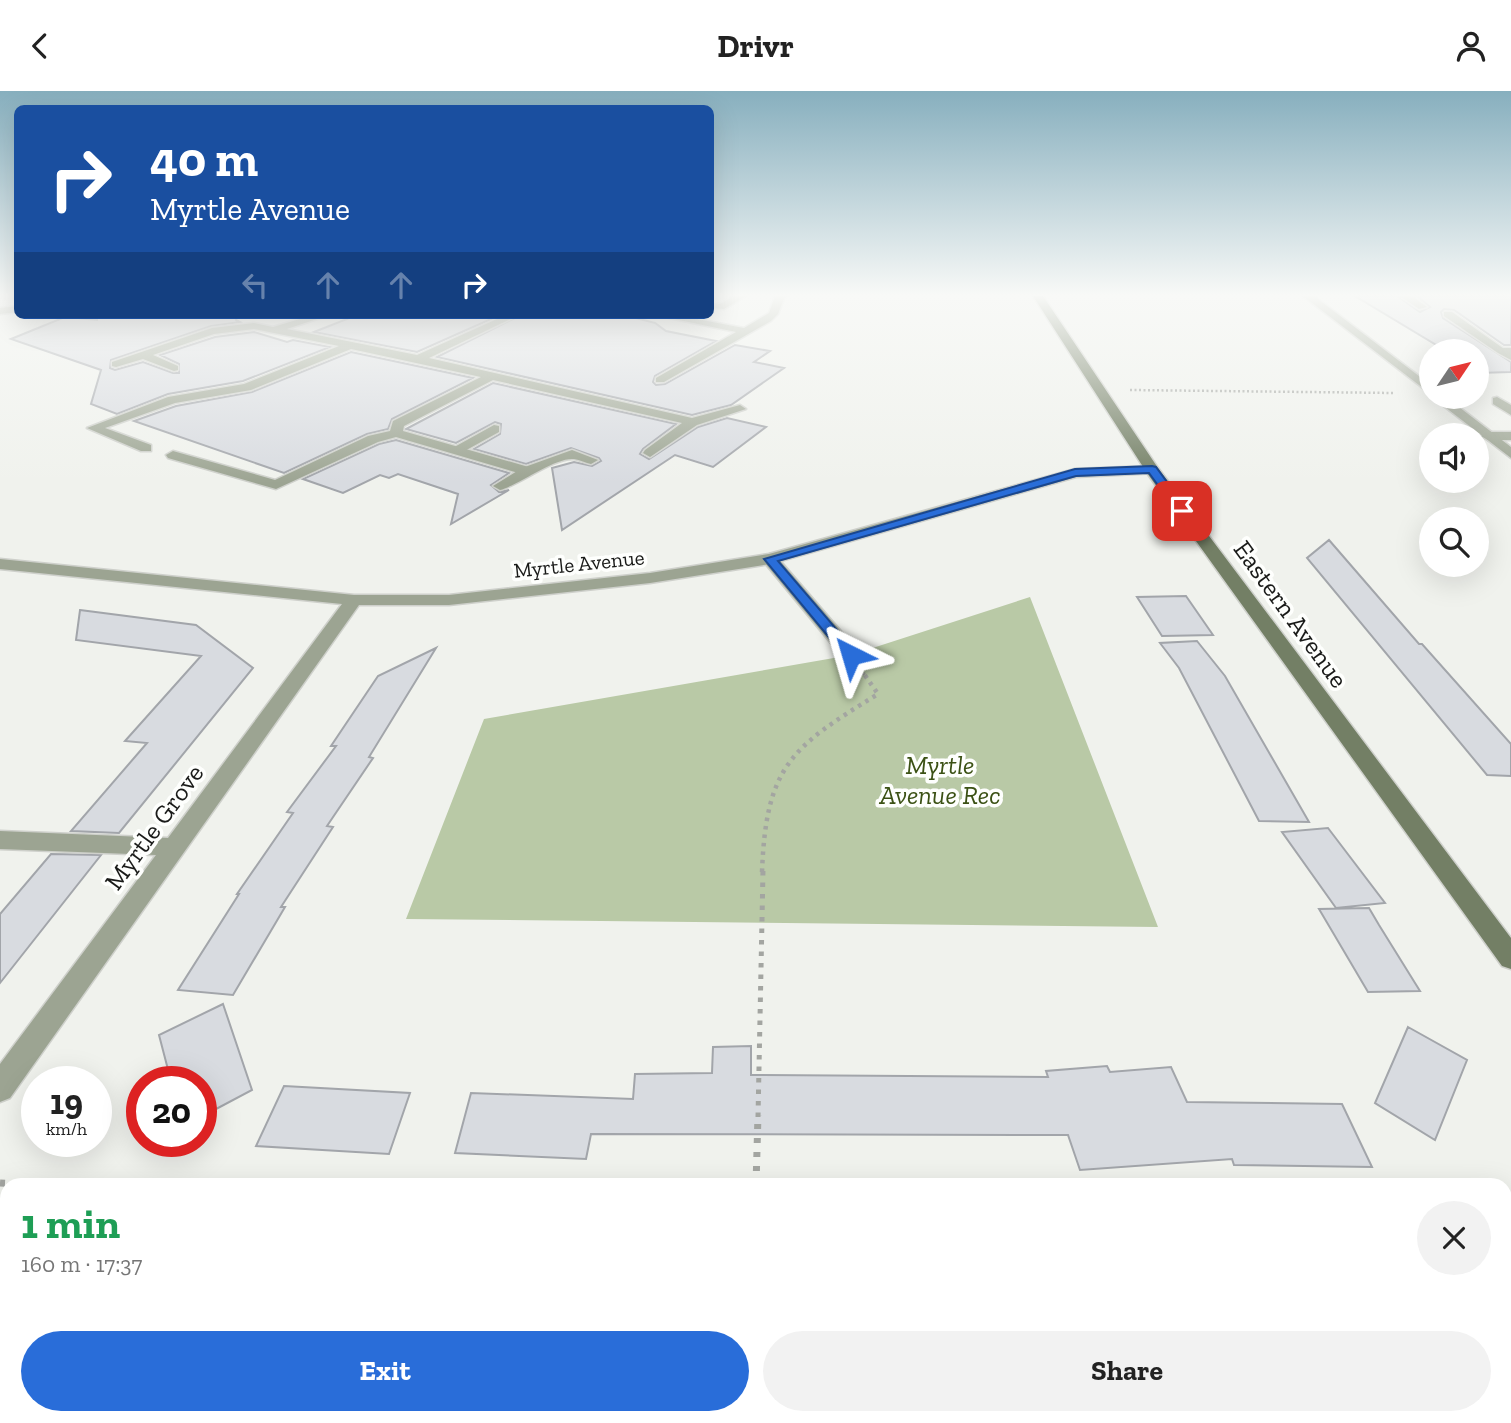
<!DOCTYPE html>
<html lang="en">
<head>
<meta charset="utf-8">
<style>
	body { margin:0; font-family:"Zilla Slab",serif; background:#f2f2f2; color:#222; height:100vh; display:flex; flex-direction:column; font-size:26px; white-space:nowrap }
	* { box-sizing:border-box; margin:0 }
	p { font-size:23px; color:#767676 }
	.icon { flex:none; width:38px; height:38px; fill:none; stroke:currentColor; stroke-width:2; stroke-linecap:round; stroke-linejoin:round }
	.map { position:relative; flex:1; overflow:hidden }
	.panel { position:absolute; left:0px; top:1087px; width:1512px; height:247px; display:flex; flex-direction:column; background:#fff; border-radius:21px 21px 0 0; box-shadow:0 7px 28px #0002 }
	.panel>* { flex:none }
	.banner { position:absolute; left:14px; top:14px; width:700px; height:214px; border-radius:10px; box-shadow:0 7px 28px #0002; background:#1a4fa0; color:#fff; overflow:hidden }
	.needle { width:46px; rotate:55deg }
	.buttons { position:absolute; left:1419px; top:248px; display:grid; gap:14px }
	.buttons a { display:grid; place-items:center; width:70px; height:70px; border-radius:50%; background:#fff; box-shadow:0 7px 28px #0002; font-size:35px }
	.speed { position:absolute; left:21px; top:975px; display:flex; gap:14px; font-size:35px; font-weight:700; text-align:center }
	.speed>* { display:grid; place-content:center; width:91px; height:91px; border-radius:50%; background:#fff; box-shadow:0 7px 28px #0002; line-height:1 }
	.speed small { font-size:18px; font-weight:400 }
	.speed .limit { border:10px solid #d22; background:#fff; color:#111 }
	.pin { position:absolute; display:grid; place-items:center; width:60px; height:60px; color:#fff; margin:-30px; border-radius:14px; box-shadow:0 4px 10px #0006 }
	.me { position:absolute; width:77px; margin:-38px; rotate:320deg; stroke-linejoin:round; filter:drop-shadow(0 0 5px #0008) }
	.turn { display:flex; align-items:center; gap:24px; height:147px; padding:0 21px; font-size:32px }
	.turn .icon { width:91px; height:91px; stroke-width:2.5 }
	.turn b { display:block; font-size:49px; line-height:60px }
	.lanes { display:flex; align-items:center; height:66px; padding:0 21px; background:#0003; justify-content:center; gap:35px; direction:ltr }
	.lanes .off { opacity:.35 }
	.round { display:grid; place-items:center; flex:none; width:74px; height:74px; border-radius:37px; background:#f2f2f2 }
	.head { display:flex; align-items:center; justify-content:space-between; height:119px; padding:0 21px }
	h1 { font-size:42px; font-weight:700; line-height:52px; color:#1e9e55 }
	.primary-button { display:flex; gap:14px; margin-top:auto; padding:14px 21px }
	.primary-button a { flex:1; height:80px; border-radius:42px; background:#296dd9; color:#fff; font-size:28px; font-weight:700; line-height:80px; text-align:center }
	.primary-button a+a { background:#f2f2f2; color:#222 }
	header { display:flex; justify-content:space-between; align-items:center; height:91px; padding:0 21px; background:#fff; font-size:32px; font-weight:700 }
	.map>svg:first-child { display:block }
	.green { fill:#b9c9a6 }
	.building { fill:#d8dbe0; stroke:#a2a5aa; stroke-width:2 }
	.lines { fill:none; stroke-linecap:round; stroke-linejoin:round }
	.lane-casing { stroke:#ced0cb; stroke-width:3 }
	.street-casing { stroke:#ced0cb; stroke-width:3 }
	.secondary-casing { stroke:#ced0cb; stroke-width:3 }
	.path-far4 { stroke:#a3a5a1; stroke-width:2.5; stroke-dasharray:2 2.5; stroke-linecap:butt }
	.path-far3 { stroke:#a3a5a1; stroke-width:3.5; stroke-dasharray:2.5 4.5; stroke-linecap:butt }
	.path-far2 { stroke:#a3a5a1; stroke-width:4.5; stroke-dasharray:3.5 5; stroke-linecap:butt }
	.path-far1 { stroke:#a3a5a1; stroke-width:5; stroke-dasharray:4.5 7; stroke-linecap:butt }
	.path { stroke:#a3a5a1; stroke-width:7; stroke-dasharray:5 9; stroke-linecap:butt }
	.lane { fill:#9ca492; fill-rule:evenodd }
	.street { fill:#9ca492; fill-rule:evenodd }
	.secondary { fill:#737f65; fill-rule:evenodd }
	.route { fill:#296dd9; stroke:#1b478d; stroke-width:2 }
	.labels { text-anchor:middle; stroke-width:7; stroke-linejoin:round; paint-order:stroke }
	.far-street-label { font-size:21px; fill:#1a1b19; stroke:#fefffd }
	.street-label { font-size:26px; fill:#1a1b19; stroke:#fefffd }
	.park-label { font-size:26px; font-style:italic; fill:#3b5114; stroke:#fefffd }
</style>
</head>
<body>
<header><svg class="icon" aria-label="back" viewBox="0 0 24 24"><path d="M15 5l-7 7 7 7"/></svg>Drivr<svg class="icon" aria-label="person" viewBox="0 0 24 24"><circle cx="12" cy="8" r="4"/><path d="M4 21q1-7 8-7t8 7"/></svg></header>
<div class="map">
<svg width="1511" height="1332" viewBox="0 0 1511 1332">
	<rect width="100%" height="100%" fill="#f0f2ed"/>
	<path class="green" d="M1030,506l128,330 -752,-8 78,-200 367,-64z"/>
	<path class="building" d="M1355,205h42l23,16 10,-5 -13,-11h94v49h-7l-50,-35 -10,-1 -3,3 2,6 68,44v10l-34,1v-21h-29z
		M97,224h138l1,5 4,2 -29,4 -100,34 -1,8 5,2 28,-8 30,11h6v-9l-19,-9 55,-18 39,-5 33,10 6,-2 37,7 -87,34 -75,13 -51,20 -26,-10 10,-34 -90,-31 54,-22 32,3z
		M357,224h143l-83,37 -103,-20z
		M521,224h103l31,8 11,8 50,10 -61,35 -2,6 3,3 9,-1 70,-39 35,6 -16,11 30,6 -53,37 -39,10 -255,-58z
		M351,261l122,26 -81,41 -4,10 -21,5 -83,39 -150,-52 42,-15 76,-14z
		M493,292l183,41 -33,25 -3,5 9,5 49,-32 29,-9 39,9 -53,40 -38,-12 -113,75 -10,-62 22,-6 18,4 9,-5 -2,-3 -28,-10 -45,16 -52,-15 26,-15 1,-10 -6,-2 -39,21 -50,-14z
		M396,349l113,33 -18,12 8,7 10,-2 -58,34 7,-30 -60,-20 -9,4 -9,-3 -37,18 -40,-14 76,-35z
		M1329,449l90,104h3l89,100v32l-24,-1 -180,-217z
		M1186,505l27,39 -51,1 -25,-39z
		M80,519l116,15 57,43 -134,165 -48,-2 76,-88 -22,-2 76,-85 -125,-16z
		M1197,550l28,35 84,146 -50,-1 -80,-153 -19,-25z
		M436,557l-67,109 4,1 -46,68 6,1 -52,80h4l-52,88 -55,-5 61,-96h-2l56,-81 -6,-1 49,-66h-5l47,-70z
		M1328,737l57,75 -49,5 -54,-76z
		M51,763l50,1 -101,128v-69z
		M1369,817l10,17 41,66 -52,1 -49,-83z
		M223,913l29,86 -51,27v-36h-30l-12,-46z
		M1408,936l59,33 -32,80 -60,-37z
		M751,955v29l297,2 -2,-6 61,-5 3,6 61,-5 16,35 155,2 30,63 -138,-2 -2,-6 -152,11 -12,-35 -477,-1 -5,25 -131,-6 16,-60 162,6 2,-25 77,-1 1,-26z
		M284,995l126,7 -21,61 -133,-8z"/>
	<g class="lines">
		<defs>
			<path id="lane" d="M734,205h12l-22,13 -14,-1v-6l10,2z
				M775,205h10l-7,18 -7,7 -107,61h-8v-4l80,-46 -81,-17h21l68,13 25,-15z
				M1400,205h12l15,11 -8,2z
				M1444,221h8l55,39 -9,2 -54,-37z
				M1497,306l14,8v10l-18,-11v-6z
				M494,334l5,1v6l-38,21 -5,1 -7,-4z
				M1511,341v8h-23l-7,-4 7,-4z
				M572,359l26,10 -7,4c-5,-1 -11,-4 -17,-5 -19,-2 -55,26 -74,31l-7,-4 29,-18z
				M770,463l6,2 82,95 2,4 -2,4h-14l-80,-97 -2,-3 2,-3z"/>
			<path id="street" d="M1303,205h11l118,90v9z
				M18,215v6l-18,2v-6z
				M313,224h16l-42,14 130,26 89,-40h13l-90,43 263,60 48,-13 6,4 -49,16 -47,32 -7,-4 2,-3 37,-27 -189,-43 -89,46 -1,5 129,37v6h-10l-126,-37 -18,5 -102,47 -108,-31 -2,-3 7,-4 102,29 93,-44 22,-5 3,-10 88,-44 -130,-28 -100,41 -76,13 -70,25 46,17v6h-10l-54,-23 81,-31 76,-13 95,-38 -85,-17 -40,5 -61,21 25,11v4l-4,1 -31,-12 -27,8 -4,-1v-4l100,-34 42,-5 19,4z
				M1502,257h9v12l-13,-7v-4z
				M1432,306h14l65,50v11z
				M1152,375l5,1v6l-81,4 -306,87 -120,19 -201,22h-90l-349,493 -10,4v-38l156,-209 -156,-6v-18l168,7 174,-234 -342,-35v-10l354,36h95l201,-22 119,-19 306,-85z
				M419,1326h37l-1,6h-38z"/>
			<path id="secondary" d="M1033,205h10l115,172 353,470v31l-9,-3 -355,-493z
				M0,1205h7v34h-7z
				M1505,1238h6v36h-6z"/>
		</defs>
		<use href="#lane" class="lane-casing"/>
		<use href="#street" class="street-casing"/>
		<use href="#secondary" class="secondary-casing"/>
		<path class="path-far4" d="M1130,299l265,3"/>
		<path class="path-far3" d="M863,582l2,3"/>
		<path class="path-far2" d="M762,781c4,-107 30,-125 116,-178l-14,-20"/>
		<path class="path-far1" d="M758,1026l5,-247"/>
		<path class="path" d="M0,1092l32,2
			M756,1094l2,-70
			M1505,1131h6"/>
		<use href="#lane" class="lane"/>
		<use href="#street" class="street"/>
		<use href="#secondary" class="secondary"/>
	</g>
	<linearGradient id="sky" x2="0" y2="1"><stop stop-color="#87afbe"/><stop offset="0.52" stop-color="#f8f9f7"/><stop offset="1" stop-color="#f8f9f7" stop-opacity="0"/></linearGradient>
	<rect width="1511" height="392" fill="url(#sky)"/>
	<path class="route" d="M1152,375l4,1 30,41v5h-8l-29,-40 -73,3 -298,85 78,91 2,3 -7,4 -5,-1 -82,-99 311,-90z"/>
	<g class="labels">
		<g class="far-street-label">
			<text transform="translate(579 473) rotate(-6)" y="7">Myrtle Avenue</text>
		</g>
		<g class="street-label">
			<text transform="translate(1291 523) rotate(54)" y="9">Eastern Avenue</text>
			<text transform="translate(154 736) rotate(-54)" y="9">Myrtle Grove</text>
		</g>
		<g class="park-label">
			<text x="940" y="683">Myrtle<tspan x="940" dy="30">Avenue Rec</tspan></text>
		</g>
	</g>
</svg>
<div class="buttons">
<a><svg class="needle" viewBox="-14 -14 28 28"><path d="M0-13l5 13h-10z" fill="#e53935"/><path d="M0 13l5-13h-10z" fill="#767676"/></svg></a>
<a><svg class="icon" aria-label="sound" viewBox="0 0 24 24"><path d="M4 9h4l5-4v14l-5-4H4zM17 9q2 3 0 6"/></svg></a>
<a><svg class="icon" aria-label="search" viewBox="0 0 24 24"><circle cx="10" cy="10" r="6"/><path d="M15 15l6 6"/></svg></a>
</div>
<div class="speed"><div>19<small>km/h</small></div><div class="limit">20</div></div>
<div class="pin" style="left:1182px;top:420px;background:#d93025"><svg class="icon" aria-label="arrive" viewBox="0 0 24 24"><path d="M6 21V4h12l-3 4 3 4H6"/></svg></div>
<svg class="me" style="left:851px;top:564px" viewBox="-20 -20 40 40"><path d="M0-17L14 15 0 8-14 15z" fill="#296dd9" stroke="#fff" stroke-width="4"/></svg>
<div class="banner">
<div class="turn"><svg class="icon" aria-label="right" viewBox="0 0 24 24"><path d="M7 20v-9h11M14 6l5 5-5 5"/></svg><div><b>40 m</b>Myrtle Avenue</div></div>
<div class="lanes"><svg class="icon off" aria-label="left" viewBox="0 0 24 24"><path d="M17 20v-9H6M10 6l-5 5 5 5"/></svg><svg class="icon off" aria-label="ahead" viewBox="0 0 24 24"><path d="M12 20V5M6 11l6-6 6 6"/></svg><svg class="icon off" aria-label="ahead" viewBox="0 0 24 24"><path d="M12 20V5M6 11l6-6 6 6"/></svg><svg class="icon" aria-label="right" viewBox="0 0 24 24"><path d="M7 20v-9h11M14 6l5 5-5 5"/></svg></div>
</div>
<section class="panel">
<div class="head"><div><h1>1 min</h1><p>160 m · 17:37</p></div><a class="round"><svg class="icon" aria-label="close" viewBox="0 0 24 24"><path d="M6 6l12 12M18 6L6 18"/></svg></a></div>
<div class="primary-button"><a>Exit</a><a>Share</a></div>
</section>
</div>
</body>
</html>
